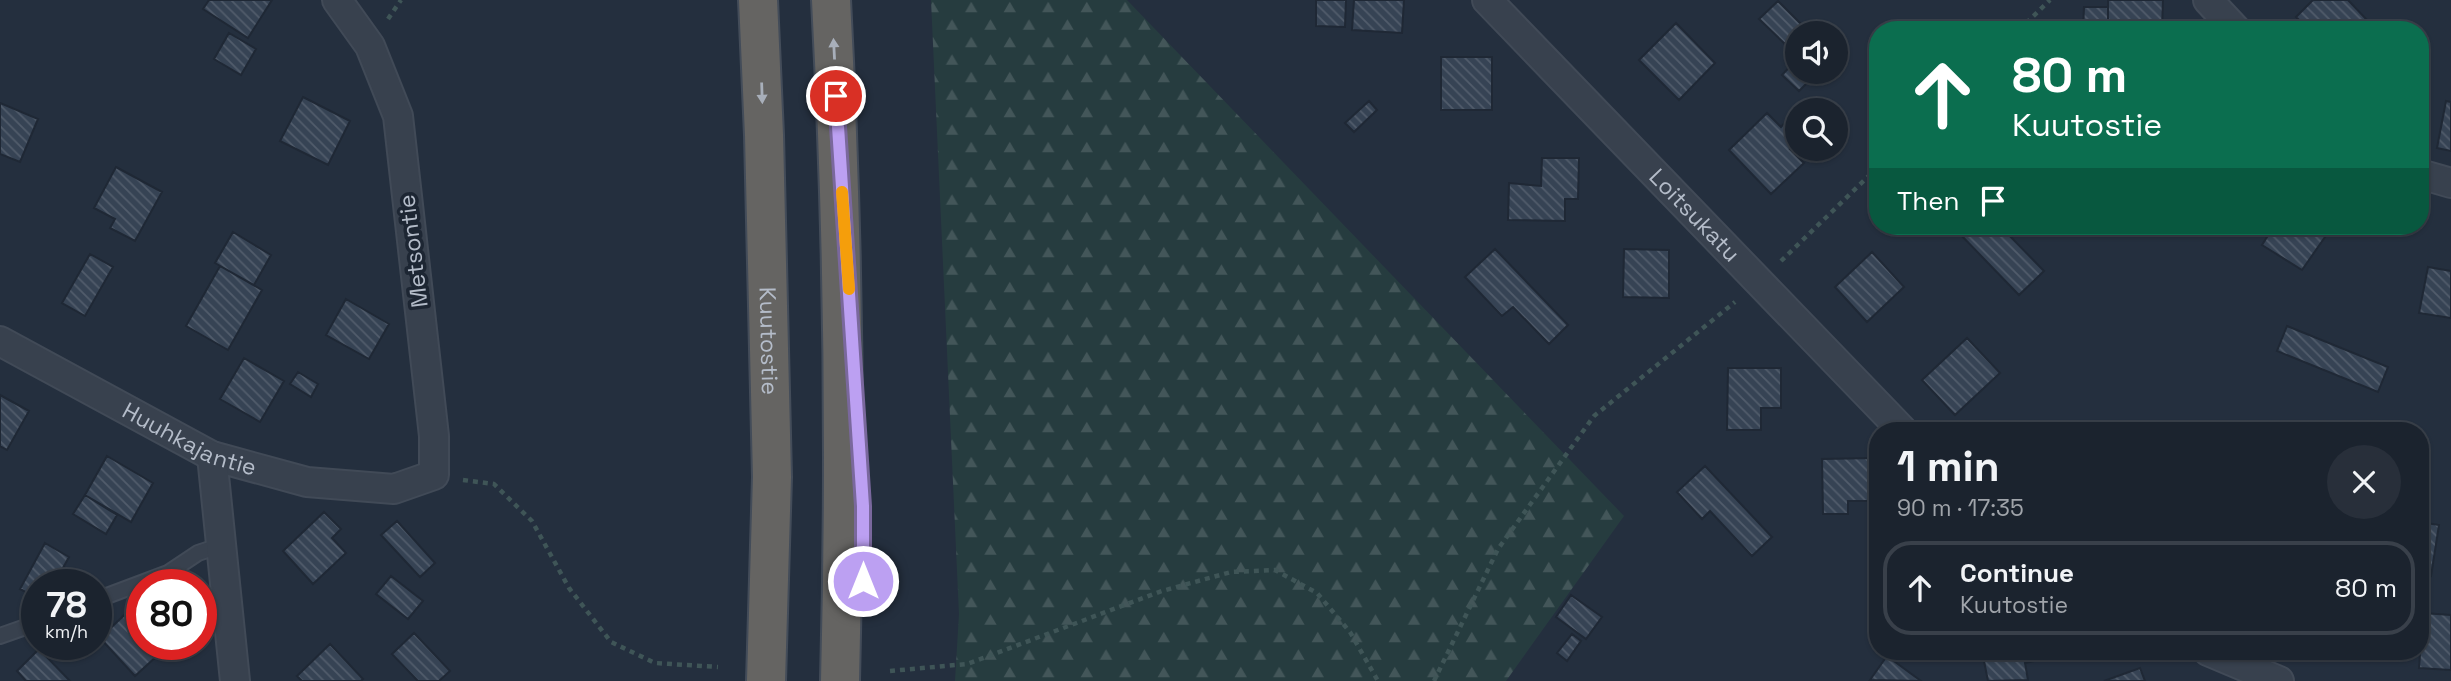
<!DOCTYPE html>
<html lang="en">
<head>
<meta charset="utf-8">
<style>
	body { margin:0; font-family:"Space Grotesk",sans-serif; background:#282f3a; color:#f1f3f6; height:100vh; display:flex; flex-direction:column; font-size:26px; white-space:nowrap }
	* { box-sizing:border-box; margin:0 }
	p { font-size:23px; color:#a0a4aa }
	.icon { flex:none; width:38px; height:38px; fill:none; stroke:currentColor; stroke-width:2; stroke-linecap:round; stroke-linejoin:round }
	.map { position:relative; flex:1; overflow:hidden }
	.drawer { position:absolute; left:1869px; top:422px; width:560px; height:238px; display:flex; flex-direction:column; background:#1b232e; border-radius:28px; box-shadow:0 2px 5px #0004,0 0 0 2px #39404a }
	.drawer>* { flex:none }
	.banner { position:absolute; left:1869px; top:21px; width:560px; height:214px; border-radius:28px; box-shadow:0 2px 5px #0004,0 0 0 2px #39404a; background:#0b6e4f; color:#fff; overflow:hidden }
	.tools { position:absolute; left:1785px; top:21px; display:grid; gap:14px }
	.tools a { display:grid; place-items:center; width:63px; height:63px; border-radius:50%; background:#1b232e; box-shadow:0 2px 5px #0004,0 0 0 2px #39404a; font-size:35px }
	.speed { position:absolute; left:21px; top:569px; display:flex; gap:14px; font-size:35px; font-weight:700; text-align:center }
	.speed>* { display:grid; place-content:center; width:91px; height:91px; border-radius:50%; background:#1b232e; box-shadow:0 2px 5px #0004,0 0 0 2px #39404a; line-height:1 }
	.speed small { font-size:18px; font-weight:400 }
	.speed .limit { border:10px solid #d22; background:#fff; color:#111 }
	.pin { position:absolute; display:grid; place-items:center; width:60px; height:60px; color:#fff; margin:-30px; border:4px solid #fff; border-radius:50%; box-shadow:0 2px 7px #0007 }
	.me { position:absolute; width:77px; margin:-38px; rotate:0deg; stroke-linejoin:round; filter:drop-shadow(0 0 5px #0008) }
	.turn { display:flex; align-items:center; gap:24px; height:147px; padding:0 28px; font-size:32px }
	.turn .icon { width:91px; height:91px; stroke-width:2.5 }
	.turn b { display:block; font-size:49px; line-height:60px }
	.then { display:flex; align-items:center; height:66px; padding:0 28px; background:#0003; gap:14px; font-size:26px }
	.round { display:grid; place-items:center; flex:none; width:74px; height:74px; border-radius:37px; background:#282f3a }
	.overview { display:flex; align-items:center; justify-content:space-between; height:119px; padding:0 28px }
	h1 { font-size:42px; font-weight:600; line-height:52px }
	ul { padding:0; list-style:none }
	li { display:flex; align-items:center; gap:21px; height:94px; margin:0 14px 10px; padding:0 14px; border:4px solid #39404a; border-radius:28px }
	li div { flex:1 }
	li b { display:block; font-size:26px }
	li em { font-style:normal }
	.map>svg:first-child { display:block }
	.forest { fill:url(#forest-firs) }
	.building { fill:url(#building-back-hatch); stroke:#1f2835; stroke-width:2 }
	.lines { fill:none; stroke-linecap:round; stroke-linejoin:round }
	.service-casing { stroke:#414a57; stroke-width:18 }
	.minor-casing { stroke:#414a57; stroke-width:32 }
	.trunk-casing { stroke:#434c59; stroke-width:42 }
	.path { stroke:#3f5557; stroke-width:4.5; stroke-dasharray:5 5; stroke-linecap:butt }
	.service { stroke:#38414e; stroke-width:14 }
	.minor { stroke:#38414e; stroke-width:28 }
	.trunk { stroke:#656462; stroke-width:38 }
	.oneway { fill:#a8afba }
	.route-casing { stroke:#7a689d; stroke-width:18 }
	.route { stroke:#bca0f2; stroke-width:12 }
	.slow { stroke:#f59e0b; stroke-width:12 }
	.labels { text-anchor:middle; stroke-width:7; stroke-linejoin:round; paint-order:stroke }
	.street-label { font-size:23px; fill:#b4bcc9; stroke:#1d2633 }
</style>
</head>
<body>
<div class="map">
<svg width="2451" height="681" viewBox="0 0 2451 681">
	<defs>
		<pattern id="forest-firs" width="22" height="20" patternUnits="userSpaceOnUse" patternTransform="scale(1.75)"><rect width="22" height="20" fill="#263c3f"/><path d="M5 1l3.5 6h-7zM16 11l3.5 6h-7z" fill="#435659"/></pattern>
		<pattern id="building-back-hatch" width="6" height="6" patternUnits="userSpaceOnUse" patternTransform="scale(1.75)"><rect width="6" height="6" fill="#364354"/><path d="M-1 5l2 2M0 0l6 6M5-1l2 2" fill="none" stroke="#515c6b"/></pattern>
	</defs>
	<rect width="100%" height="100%" fill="#242f3e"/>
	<path class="forest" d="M931,0h196l497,516 -118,165h-551l4,-67z"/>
	<path class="building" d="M209,0h63l-24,38 -45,-29z
		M1316,0h30l-1,27 -29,-1z
		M1354,0h50l-2,33 -50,-3z
		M2108,0h55l-1,30h-54z
		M2313,0h35l19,20 -10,10h-48l-13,-13z
		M1778,1l25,25 -18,18 -26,-25z
		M2084,7h24v23h-25z
		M1676,23l39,40 -36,37 -40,-40z
		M229,33l27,16 -15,26 -27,-16z
		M1441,57h51v53h-51z
		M1797,59v13h21l-19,19 -17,-16z
		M303,97l47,24 -22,44 -48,-24z
		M1369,101l8,9 -23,22 -9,-9z
		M2446,101l5,1v49l-14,-3z
		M0,103l38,16 -18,43 -20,-8z
		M1767,113l14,14 7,-8 9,10v14l-7,6 14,14 -33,31 -42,-44z
		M1542,158h37l-1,41h-13v22l-57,-1 1,-37 32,3z
		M116,167l46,25 -27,49 -25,-13 5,-9 -21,-11z
		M1967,226h33l44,45 -25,24 -60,-62z
		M2274,226h56l2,1 -30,43 -40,-25z
		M233,232l38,23 -17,30 -39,-22z
		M1495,249l73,76 -19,19 -36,-37 -11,9 -37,-39z
		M1624,249l45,1v48l-46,-1z
		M1872,252l32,35 -37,35 -32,-35z
		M90,254l23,13 -28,49 -23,-13z
		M220,266l42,24 -34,60 -42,-24z
		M2428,267l23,4v47l-32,-5z
		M346,299l43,25 -20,35 -43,-24z
		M2287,326l101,41 -10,25 -101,-41z
		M1967,338l33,35 -45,42 -33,-35z
		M244,358l40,23 -24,41 -40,-23z
		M1728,368h53v40h-20v22h-34z
		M298,372l20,12 -7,13 -21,-13z
		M0,395l29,16 -22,39 -7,-4z
		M107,456l46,27 -22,39 -46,-27z
		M1873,458l1,43h-26v13h-25l-1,-55z
		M1705,466l67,71 -20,19 -42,-45 -8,8 -25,-27z
		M85,495l32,20 -11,19 -33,-20z
		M324,512l17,17 -9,9 14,15 -33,31 -30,-33z
		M397,521l38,42 -15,14 -39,-42z
		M2420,522l19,3 -8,51 -11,-2z
		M45,543l24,14 -15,27h-17v14l-17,-9z
		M391,576l32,25 -15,18 -32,-25z
		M1571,595l31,22 -16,22 -30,-22z
		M135,605l7,8v31h28l-35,32 -35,-38z
		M2423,613l28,2v55l-32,-2z
		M414,633l36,38 -11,10h-21l-26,-27z
		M1572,634l9,7 -14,20 -10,-8z
		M330,644l33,35 -2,2h-59l-5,-5z
		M39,649l31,32h-44l-9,-10z
		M1982,651h70l1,6 -28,6 3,17 -40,1z
		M1887,656l34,25 -51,-1z
		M2140,668l5,13h-41z"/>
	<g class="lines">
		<defs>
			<path id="service" d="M96,600l72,-27 30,-20 24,-8
				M0,636l37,-13"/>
			<g id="minor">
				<path id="s1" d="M1487,0l415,430"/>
				<path d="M2208,0l28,30"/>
				<path d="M2420,174l31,9"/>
				<path id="s2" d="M0,341l212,115 95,26 87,7 40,-14v-39l-36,-320 -28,-70 -33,-46"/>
				<path d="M212,456l23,225"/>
				<path d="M2208,651l71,30"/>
			</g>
			<g id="trunk">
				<path id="s3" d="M758,0l6,135 8,342 -6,204"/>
				<path d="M831,0c12,227 15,454 9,681"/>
			</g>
		</defs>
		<use href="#service" class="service-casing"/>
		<use href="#minor" class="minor-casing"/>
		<use href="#trunk" class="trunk-casing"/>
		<path class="path" d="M388,19l13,-19
			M2019,30l31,-30
			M1781,261l97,-94
			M463,480l31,4 38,37 37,67 42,54 44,21 63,4
			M890,671l77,-7 195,-73 69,-19 44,-2 42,23 33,39 28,49
			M1434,681l64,-132 96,-133 141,-114"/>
		<use href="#service" class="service"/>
		<use href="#minor" class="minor"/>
		<use href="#trunk" class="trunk"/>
	</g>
	<defs><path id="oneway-solid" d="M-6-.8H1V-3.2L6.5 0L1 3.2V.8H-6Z" transform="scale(1.75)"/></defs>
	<g class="oneway">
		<use href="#oneway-solid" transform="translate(834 49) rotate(-93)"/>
		<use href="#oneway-solid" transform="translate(762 93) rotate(88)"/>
	</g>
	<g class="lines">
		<defs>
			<path id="route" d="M836,96l27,410v75"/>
		</defs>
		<use href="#route" class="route-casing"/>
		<use href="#route" class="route"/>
		<path class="slow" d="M842,192l7,97"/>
	</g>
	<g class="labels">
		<g class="street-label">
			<text dy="8" stroke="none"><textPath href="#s1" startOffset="299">Loitsukatu</textPath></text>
			<text transform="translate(413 251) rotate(-97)" y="8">Metsontie</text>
			<text dy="8" stroke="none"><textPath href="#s3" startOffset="341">Kuutostie</textPath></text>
			<text dy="8" stroke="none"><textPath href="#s2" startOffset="214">Huuhkajantie</textPath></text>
		</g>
	</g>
</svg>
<div class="tools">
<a><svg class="icon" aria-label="sound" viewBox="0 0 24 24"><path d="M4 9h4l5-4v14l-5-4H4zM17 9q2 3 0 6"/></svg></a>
<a><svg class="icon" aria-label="search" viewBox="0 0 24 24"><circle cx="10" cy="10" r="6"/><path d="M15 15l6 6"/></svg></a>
</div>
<div class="speed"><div>78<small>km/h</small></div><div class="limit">80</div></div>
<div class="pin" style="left:836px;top:96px;background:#d93025"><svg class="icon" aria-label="arrive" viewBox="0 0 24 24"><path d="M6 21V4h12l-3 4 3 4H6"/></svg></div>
<svg class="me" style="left:863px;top:581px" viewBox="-20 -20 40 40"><circle r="17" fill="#bca0f2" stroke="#fff" stroke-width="3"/><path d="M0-11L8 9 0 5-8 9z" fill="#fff"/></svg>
<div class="banner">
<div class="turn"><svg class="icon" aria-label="ahead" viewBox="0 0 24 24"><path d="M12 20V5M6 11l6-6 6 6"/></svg><div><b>80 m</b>Kuutostie</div></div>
<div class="then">Then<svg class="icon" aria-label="arrive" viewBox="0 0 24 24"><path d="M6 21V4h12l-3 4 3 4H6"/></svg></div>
</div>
<section class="drawer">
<div class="overview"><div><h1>1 min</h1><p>90 m · 17:35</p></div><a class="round"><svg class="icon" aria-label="close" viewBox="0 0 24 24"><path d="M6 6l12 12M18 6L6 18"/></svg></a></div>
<ul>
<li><svg class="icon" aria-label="ahead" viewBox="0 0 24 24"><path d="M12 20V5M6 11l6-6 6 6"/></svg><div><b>Continue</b><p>Kuutostie</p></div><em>80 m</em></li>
</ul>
</section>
</div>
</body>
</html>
